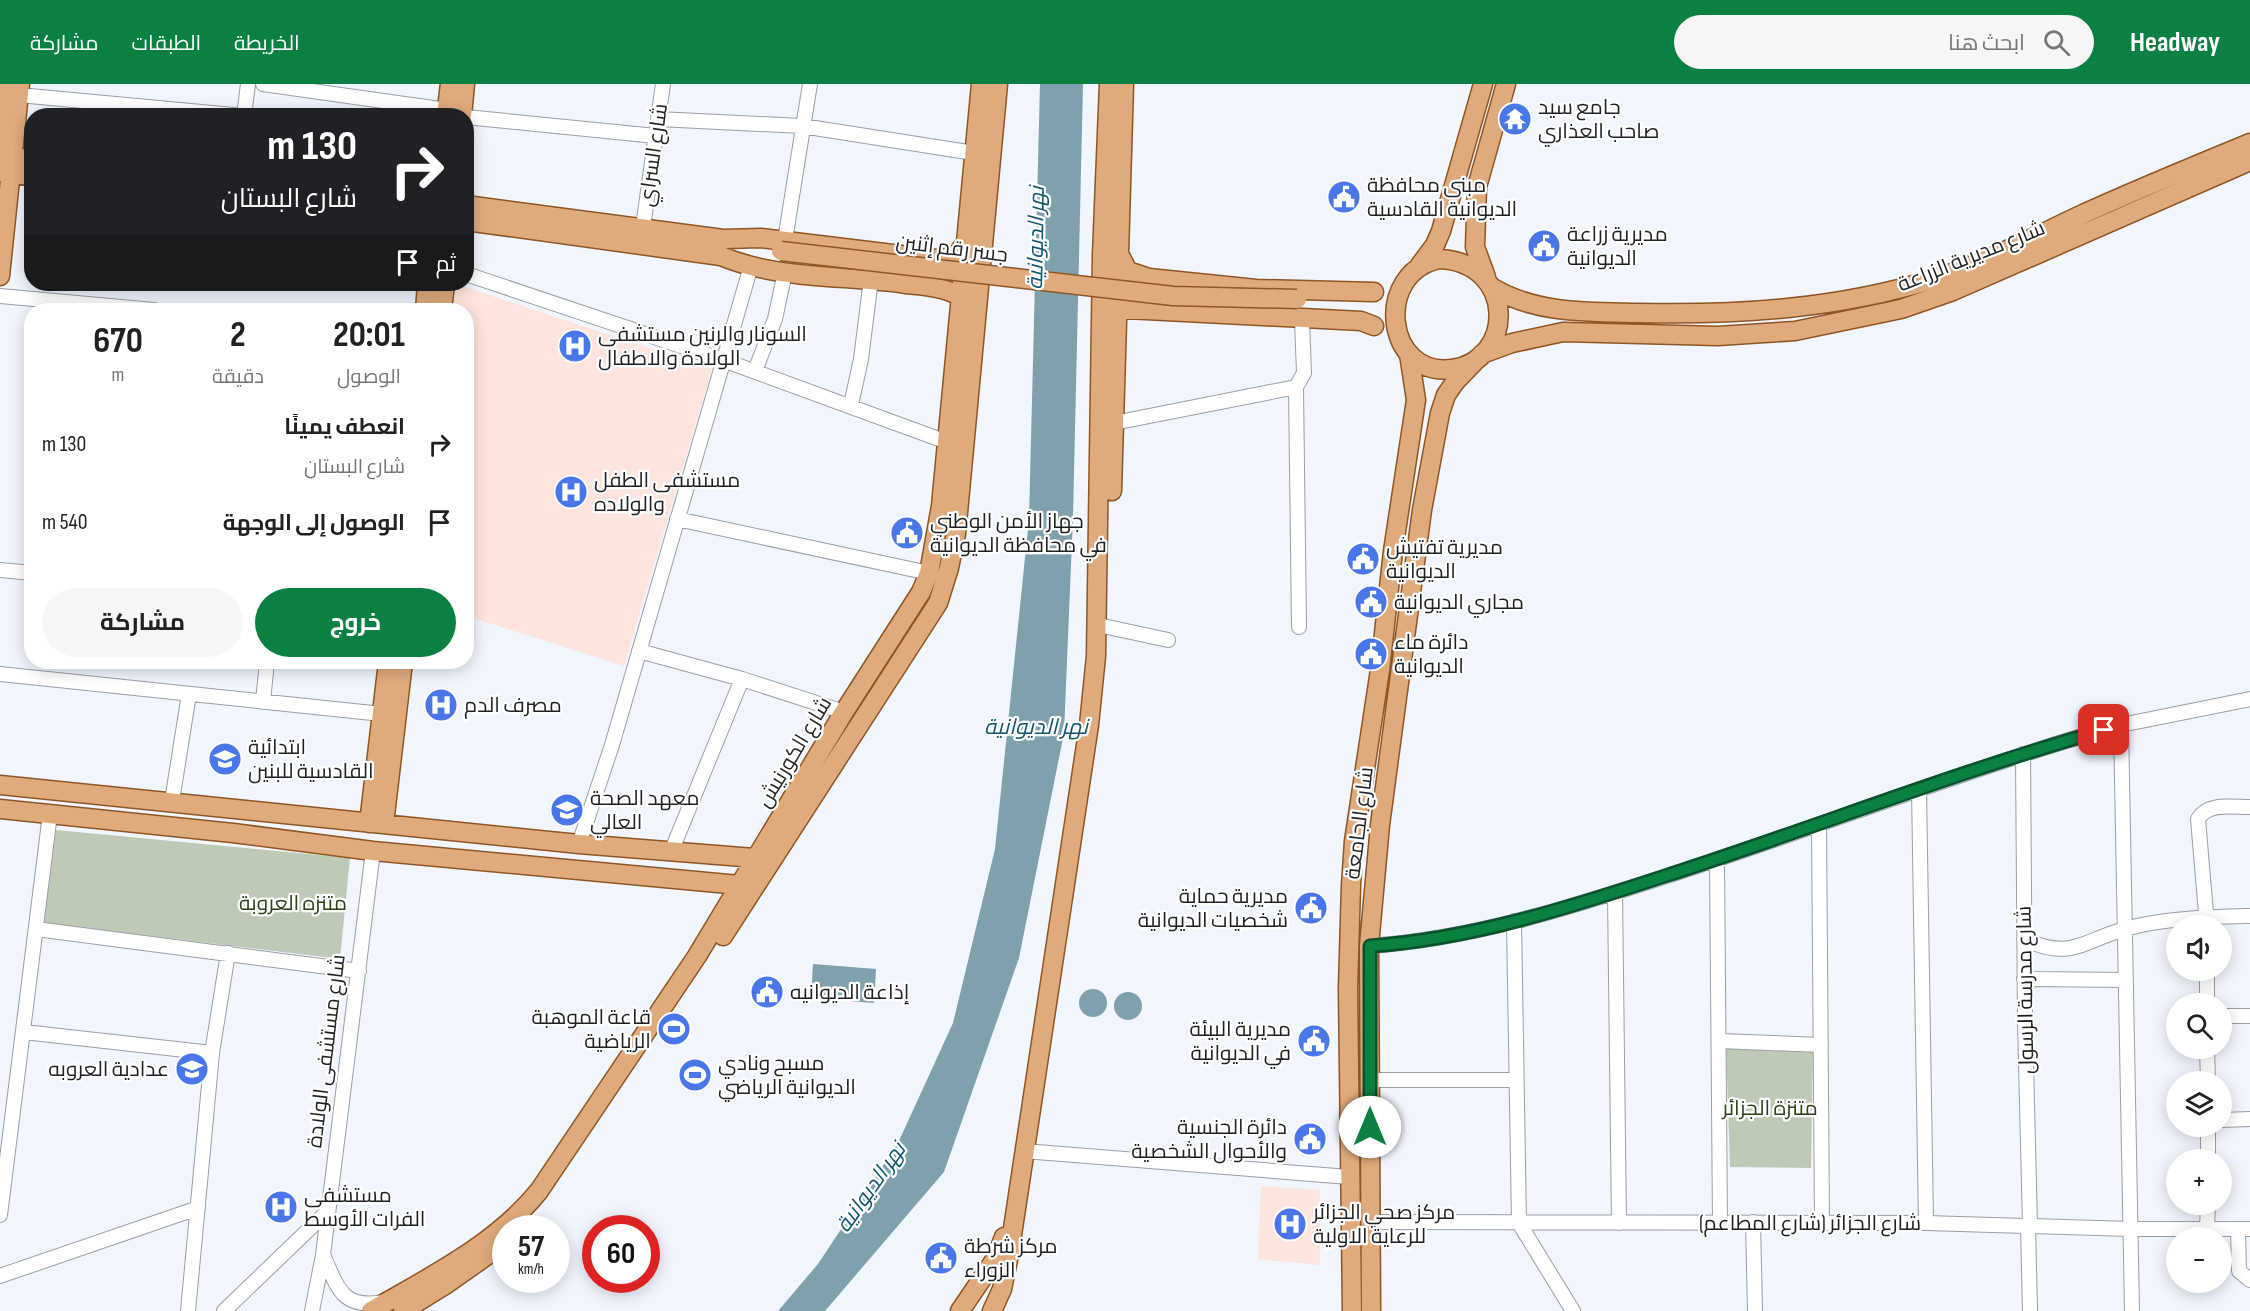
<!DOCTYPE html>
<html lang="ar">
<head>
<meta charset="utf-8">
<style>
	body { margin:0; font-family:"Sofia Sans Condensed",Cairo,sans-serif; background:#f6f6f6; color:#202124; direction:rtl; height:100vh; display:flex; flex-direction:column; font-size:22px; white-space:nowrap }
	* { box-sizing:border-box; margin:0 }
	p { font-size:20px; color:#757577 }
	.icon { flex:none; width:33px; height:33px; fill:none; stroke:currentColor; stroke-width:2; stroke-linecap:round; stroke-linejoin:round }
	.map { position:relative; flex:1; overflow:hidden; direction:ltr }
	.side { position:absolute; left:24px; top:219px; width:450px; height:366px; display:flex; flex-direction:column; background:#fff; border-radius:24px; box-shadow:0 3px 15px #0003; direction:rtl }
	.side>* { flex:none }
	.guide { position:absolute; left:24px; top:24px; width:450px; height:183px; border-radius:24px; box-shadow:0 3px 15px #0003; direction:rtl; background:#202124; color:#fff; overflow:hidden }
	.buttons { position:absolute; left:2166px; top:831px; display:grid; gap:12px }
	.buttons a { display:grid; place-items:center; width:66px; height:66px; border-radius:50%; background:#fff; box-shadow:0 3px 15px #0003; font-size:30px }
	.speed { position:absolute; left:492px; top:1131px; display:flex; gap:12px; font-size:30px; font-weight:700; text-align:center }
	.speed>* { display:grid; place-content:center; width:78px; height:78px; border-radius:50%; background:#fff; box-shadow:0 3px 15px #0003; line-height:1 }
	.speed small { font-size:15px; font-weight:400 }
	.speed .limit { border:9px solid #d22; background:#fff; color:#111 }
	.pin { position:absolute; display:grid; place-items:center; width:51px; height:51px; color:#fff; margin:-26px; border-radius:12px; box-shadow:0 3px 9px #0006 }
	.me { position:absolute; width:66px; margin:-33px; rotate:0deg; stroke-linejoin:round; filter:drop-shadow(0 0 4px #0008) }
	.turn { display:flex; align-items:center; gap:21px; height:126px; padding:0 18px; font-size:27px }
	.turn .icon { width:78px; height:78px; stroke-width:2.5 }
	.turn b { display:block; font-size:42px; line-height:51px }
	.then { display:flex; align-items:center; height:57px; padding:0 18px; background:#0003; gap:12px; font-size:22px }
	.eta { display:flex; justify-content:space-evenly; align-items:center; height:102px; text-align:center }
	.eta b { font-size:36px; font-weight:700; line-height:42px }
	.cta { display:flex; gap:12px; margin-top:auto; padding:12px 18px }
	.cta a { flex:1; height:69px; border-radius:36px; background:#0b8043; color:#fff; font-size:24px; font-weight:700; line-height:69px; text-align:center }
	.cta a+a { background:#f6f6f6; color:#202124 }
	ul { padding:0; list-style:none }
	li { display:flex; align-items:center; gap:18px; height:78px; padding:0 18px }
	li div { flex:1 }
	li b { display:block; font-size:22px }
	li em { font-style:normal }
	header { display:flex; align-items:center; gap:36px; box-sizing:border-box; height:84px; padding:0 30px; background:#0b8043; color:#fff }
	header strong { font-size:28px }
	nav { display:flex; gap:33px; margin-inline-start:auto; font-size:21px }
	.search { width:420px; height:54px; background:#f6f6f6; display:flex; align-items:center; gap:15px; box-sizing:border-box; padding:0 21px; border-radius:33px; color:#757577; font-size:22px }
	.map>svg:first-child { display:block }
	.medical { fill:#fee4dc }
	.green { fill:#becab6 }
	.water { fill:#7fa1ae }
	.lines { fill:none; stroke-linecap:round; stroke-linejoin:round }
	.minor-casing { stroke:#9a9ea6; stroke-width:16 }
	.major-casing { stroke:#8f5624; stroke-width:21 }
	.minor { stroke:#fff; stroke-width:14 }
	.major { stroke:#e0ab7c; stroke-width:18 }
	.major-bridge-casing { stroke:#8f5624; stroke-width:21; stroke-linecap:butt }
	.major-bridge { stroke:#e0ab7c; stroke-width:18 }
	.route-casing { stroke:#07532c; stroke-width:15 }
	.route { stroke:#0b8043; stroke-width:10 }
	.labels { text-anchor:middle; stroke-width:4.5; stroke-linejoin:round; paint-order:stroke }
	.poi-label { font-size:21px; fill:#1f2024; stroke:#fff; text-anchor:start }
	.street-label { font-size:21px; fill:#1f2024; stroke:#fff }
	.park-label { font-size:21px; fill:#2c4318; stroke:#fff }
	.water-label { font-size:22px; font-style:italic; fill:#11566b; stroke:#fff }
</style>
</head>
<body>
<header>
<strong>Headway</strong>
<div class="search"><svg class="icon" aria-label="search" viewBox="0 0 24 24"><circle cx="10" cy="10" r="6"/><path d="M15 15l6 6"/></svg>ابحث هنا</div>
<nav><a>الخريطة</a><a>الطبقات</a><a>مشاركة</a></nav>
</header>
<div class="map">
<svg width="2250" height="1227" viewBox="0 0 2250 1227">
	<rect width="100%" height="100%" fill="#f0f5fe"/>
	<path class="medical" d="M456,200l256,85 -88,297 -157,-50 -1,-306h-13z
		M1261,1102l59,4v75l-62,-6z"/>
	<path class="green" d="M56,746l294,28 -10,101 -297,-36z
		M1726,965h87l-2,119 -81,-1z"/>
	<path class="water" d="M1040,0h43l-10,433 -9,216 -45,225 -75,214 -119,139h-47l40,-47 80,-121 55,-120 42,-174 34,-330z
		M813,880l63,5 -2,34 -63,-5z
		M1079 919a14 14 0 1 1 28 0a14 14 0 1 1-28 0Z
		M1114 922a14 14 0 1 1 28 0a14 14 0 1 1-28 0Z"/>
	<g class="lines">
		<defs>
			<path id="minor" d="M263,0l184,26
				M19,11l225,21
				M244,32l4,-32
				M466,33l190,19
				M658,35l144,7 172,27
				M643,143l20,-143
				M785,156l25,-156
				M466,190l260,87 221,81
				M0,212l154,14
				M755,287l20,-52 10,-47
				M1296,303l3,240
				M851,321l10,-46 10,-80
				M1114,339l182,-36 8,-14 -2,-53
				M677,435l252,54
				M0,486l32,3
				M1103,542l65,14
				M639,567l103,28 102,33
				M0,590l382,40
				M263,617l4,-39
				M2121,641l11,586
				M2023,670l2,269 5,203
				M1919,705l7,434
				M172,717l17,-107
				M1819,741l3,397
				M579,760l33,-99 139,-479
				M671,768l71,-173
				M1717,776l3,363
				M1615,809l4,330
				M1514,837l5,302 54,88
				M2207,841l-9,-106c10,-17 35,-12 52,-12
				M36,845l323,42
				M2024,855c47,22 58,2 101,-10 38,-11 86,-12 125,-13
				M1369,862c102,-7 199,-38 295,-69 136,-44 269,-95 405,-137l52,-15 129,-26
				M2207,886v34
				M2024,895l102,1
				M2222,932h28
				M24,948l188,21
				M1720,957l101,4
				M2207,964l1,34
				M1370,996h145
				M2222,1036l28,-1
				M1024,1067l325,26
				M2208,1076v-34
				M0,1131l50,-401
				M1370,1138l556,1 204,6h120
				M1753,1138l2,89
				M2028,1142l2,85
				M2207,1145l1,-25
				M2238,1145l1,42 11,9
				M323,1171c15,33 19,55 61,47
				M0,1192l198,-68
				M188,1227l24,-258 16,-100
				M224,1227l104,-100
				M312,1227l11,-56 50,-404"/>
			<path id="major" d="M446,32l4,-32
				M462,32l3,-32
				M0,66l6,-66
				M0,72l32,3
				M0,88l32,4
				M466,121l257,34 38,-1 173,21 21,-2 12,-16
				M466,137l255,35c57,24 125,19 185,28 19,2 37,3 54,12
				M1119,170l9,17 21,7 107,11 118,3
				M1440,175c76,4 76,101 12,110 -67,9 -79,-97 -12,-110z
				M1420,181l15,-20 6,-14 42,-147
				M0,192l20,-192
				M1486,193l-11,-30 2,-60 29,-103
				M1493,204c44,26 96,24 145,25 100,2 200,-4 296,-34 51,-16 100,-42 149,-65 55,-25 111,-48 167,-71
				M1107,224l254,13 13,5
				M425,226l2,-26
				M442,226l3,-26
				M1482,270l30,-11 51,-11 155,4 77,-5 106,-22 52,-18 297,-130
				M1112,407l12,-407
				M0,701l579,59 187,15
				M0,725l233,24 140,18 377,35
				M369,739l19,-161
				M384,740l19,-162
				M723,852l215,-333 11,-35 7,-34 42,-450
				M371,1227c60,-35 124,-66 168,-120l158,-235 147,-244 77,-120 8,-19 12,-67 40,-422
				M403,1227l45,-28 58,-41
				M960,1227l36,-53 8,-21
				M992,1227l10,-22 7,-34 80,-530 7,-69 6,-401 7,-171
				M1352,1227l-4,-323 3,-103 3,-44 26,-171 13,-119 23,-151 -7,-46
				M1371,1227l-2,-365 11,-121 42,-315 18,-97 6,-18 9,-13 23,-24"/>
		</defs>
		<use href="#minor" class="minor-casing"/>
		<use href="#major" class="major-casing"/>
		<use href="#minor" class="minor"/>
		<use href="#major" class="major"/>
		<defs>
			<path id="major-bridge" d="M781,167l392,45 124,3"/>
		</defs>
		<use href="#major-bridge" class="major-bridge-casing"/>
		<use href="#major-bridge" class="major-bridge"/>
	</g>
	<g class="lines">
		<defs>
			<path id="route" d="M1370,1043v-181c101,-7 198,-38 295,-70 146,-47 290,-104 439,-146"/>
		</defs>
		<use href="#route" class="route-casing"/>
		<use href="#route" class="route"/>
	</g>
	<defs>
		<symbol id="temple-disc" viewBox="-11 -11 22 22"><circle r="9.5" fill="#4977e9" stroke="#fff"/><path d="M0-6L5-2H3V0L6.5 2.5H4V6H1.5V3h-3V6H-4V2.5H-6.5L-3 0V-2H-5Z" fill="#fff"/></symbol>
		<symbol id="civic-disc" viewBox="-11 -11 22 22"><circle r="9.5" fill="#4977e9" stroke="#fff"/><path d="M-.6-6.5H3V-4.5H.6V-3L4-1V1h2V6H-6V1h2V-1L-.6-3ZM-1.2 2.5V6h2.4V2.5Z" fill="#fff"/></symbol>
		<symbol id="hospital-disc" viewBox="-11 -11 22 22"><circle r="9.5" fill="#4977e9" stroke="#fff"/><path d="M-5-5h3v3.5h4V-5h3V5h-3V1.5h-4V5h-3Z" fill="#fff"/></symbol>
		<symbol id="school-disc" viewBox="-11 -11 22 22"><circle r="9.5" fill="#4977e9" stroke="#fff"/><path d="M0-5L7-2L0 1L-7-2ZM-4 1L0 2.5L4 1V4Q0 6-4 4Z" fill="#fff"/></symbol>
		<symbol id="university-disc" viewBox="-11 -11 22 22"><circle r="9.5" fill="#4977e9" stroke="#fff"/><path d="M0-5L7-2L0 1L-7-2ZM-4 1L0 2.5L4 1V4Q0 6-4 4Z" fill="#fff"/></symbol>
		<symbol id="stadium-disc" viewBox="-11 -11 22 22"><circle r="9.5" fill="#4977e9" stroke="#fff"/><path d="M0-5a6.5 5 0 1 0 0 10a6.5 5 0 1 0 0-10ZM-3.5-1.8h7v3.6h-7Z" fill="#fff"/></symbol>
	</defs>
	<g fill-rule="evenodd">
		<use href="#temple-disc" x="1496" y="16" width="38" height="38"/>
		<use href="#civic-disc" x="1325" y="94" width="38" height="38"/>
		<use href="#civic-disc" x="1525" y="143" width="38" height="38"/>
		<use href="#hospital-disc" x="556" y="243" width="38" height="38"/>
		<use href="#hospital-disc" x="552" y="389" width="38" height="38"/>
		<use href="#civic-disc" x="888" y="430" width="38" height="38"/>
		<use href="#civic-disc" x="1344" y="456" width="38" height="38"/>
		<use href="#civic-disc" x="1352" y="499" width="38" height="38"/>
		<use href="#civic-disc" x="1352" y="551" width="38" height="38"/>
		<use href="#hospital-disc" x="422" y="602" width="38" height="38"/>
		<use href="#school-disc" x="206" y="656" width="38" height="38"/>
		<use href="#university-disc" x="548" y="707" width="38" height="38"/>
		<use href="#civic-disc" x="1292" y="805" width="38" height="38"/>
		<use href="#civic-disc" x="748" y="889" width="38" height="38"/>
		<use href="#stadium-disc" x="655" y="926" width="38" height="38"/>
		<use href="#civic-disc" x="1295" y="938" width="38" height="38"/>
		<use href="#school-disc" x="173" y="966" width="38" height="38"/>
		<use href="#stadium-disc" x="676" y="972" width="38" height="38"/>
		<use href="#civic-disc" x="1291" y="1036" width="38" height="38"/>
		<use href="#hospital-disc" x="262" y="1104" width="38" height="38"/>
		<use href="#hospital-disc" x="1271" y="1121" width="38" height="38"/>
		<use href="#civic-disc" x="922" y="1155" width="38" height="38"/>
	</g>
	<g class="labels">
		<g class="poi-label">
			<text x="1538" y="30">جامع سيد<tspan x="1538" dy="24">صاحب العذاري</tspan></text>
			<text x="1367" y="108">مبنى محافظة<tspan x="1367" dy="24">الديوانية القادسية</tspan></text>
			<text x="1567" y="157">مديرية زراعة<tspan x="1567" dy="24">الديوانية</tspan></text>
			<text x="598" y="257">السونار والرنين مستشفى<tspan x="598" dy="24">الولادة والاطفال</tspan></text>
			<text x="594" y="403">مستشفى الطفل<tspan x="594" dy="24">والولاده</tspan></text>
			<text x="930" y="444">جهاز الأمن الوطني<tspan x="930" dy="24">في محافظة الديوانية</tspan></text>
			<text x="1386" y="470">مديرية تفتيش<tspan x="1386" dy="24">الديوانية</tspan></text>
			<text x="1394" y="525">مجاري الديوانية</text>
			<text x="1394" y="565">دائرة ماء<tspan x="1394" dy="24">الديوانية</tspan></text>
			<text x="464" y="628">مصرف الدم</text>
			<text x="248" y="670">ابتدائية<tspan x="248" dy="24">القادسية للبنين</tspan></text>
			<text x="590" y="721">معهد الصحة<tspan x="590" dy="24">العالي</tspan></text>
			<text x="1288" y="819" text-anchor="end">مديرية حماية<tspan x="1288" dy="24">شخصيات الديوانية</tspan></text>
			<text x="790" y="915">إذاعة الديوانيه</text>
			<text x="651" y="940" text-anchor="end">قاعة الموهبة<tspan x="651" dy="24">الرياضية</tspan></text>
			<text x="1291" y="952" text-anchor="end">مديرية البيئة<tspan x="1291" dy="24">في الديوانية</tspan></text>
			<text x="718" y="986">مسبح ونادي<tspan x="718" dy="24">الديوانية الرياضي</tspan></text>
			<text x="169" y="992" text-anchor="end">عدادية العروبه</text>
			<text x="1287" y="1050" text-anchor="end">دائرة الجنسية<tspan x="1287" dy="24">والأحوال الشخصية</tspan></text>
			<text x="304" y="1118">مستشفى<tspan x="304" dy="24">الفرات الأوسط</tspan></text>
			<text x="1313" y="1135">مركز صحي الجزائر<tspan x="1313" dy="24">للرعاية الاولية</tspan></text>
			<text x="964" y="1169">مركز شرطة<tspan x="964" dy="24">الزوراء</tspan></text>
		</g>
		<g class="street-label">
			<text transform="translate(653 71) rotate(-82)" y="7">شارع السراي</text>
			<text transform="translate(952 164) rotate(7)" y="7">جسر رقم إثنين</text>
			<text transform="translate(1971 172) rotate(-22)" y="7">شارع مديرية الزراعة</text>
			<text transform="translate(794 668) rotate(-59)" y="7">شارع الكورنيش</text>
			<text transform="translate(1359 739) rotate(-83)" y="7">شارع الجامعة</text>
			<text transform="translate(2025 906) rotate(-91)" y="7">شارع مدرسة الرسول</text>
			<text transform="translate(326 967) rotate(-83)" y="7">شارع مستشفى الولادة</text>
			<text x="1810" y="1146">شارع الجزائر (شارع المطاعم)</text>
		</g>
		<g class="park-label">
			<text x="293" y="826">متنزه العروبة</text>
			<text x="1770" y="1031">متنزة الجزائر</text>
		</g>
		<g class="water-label">
			<text transform="translate(1035 154) rotate(-89)" y="8">نهر الديوانية</text>
			<text x="1036" y="650">نهر الديوانية</text>
			<text transform="translate(870 1103) rotate(-55)" y="8">نهر الديوانية</text>
		</g>
	</g>
</svg>
<div class="buttons">
<a><svg class="icon" aria-label="sound" viewBox="0 0 24 24"><path d="M4 9h4l5-4v14l-5-4H4zM17 9q2 3 0 6"/></svg></a>
<a><svg class="icon" aria-label="search" viewBox="0 0 24 24"><circle cx="10" cy="10" r="6"/><path d="M15 15l6 6"/></svg></a>
<a><svg class="icon" aria-label="layers" viewBox="0 0 24 24"><path d="M12 4l9 5-9 5-9-5zM3 14l9 5 9-5"/></svg></a>
<a>+</a>
<a>−</a>
</div>
<div class="speed"><div>57<small>km/h</small></div><div class="limit">60</div></div>
<div class="pin" style="left:2104px;top:646px;background:#d93025"><svg class="icon" aria-label="arrive" viewBox="0 0 24 24"><path d="M6 21V4h12l-3 4 3 4H6"/></svg></div>
<svg class="me" style="left:1370px;top:1043px" viewBox="-20 -20 40 40"><circle r="19" fill="#fff"/><path d="M0-13L10 11 0 6-10 11z" fill="#0b8043"/></svg>
<div class="guide">
<div class="turn"><svg class="icon" aria-label="right" viewBox="0 0 24 24"><path d="M7 20v-9h11M14 6l5 5-5 5"/></svg><div><b>130 m</b>شارع البستان</div></div>
<div class="then">ثم<svg class="icon" aria-label="arrive" viewBox="0 0 24 24"><path d="M6 21V4h12l-3 4 3 4H6"/></svg></div>
</div>
<section class="side">
<div class="eta">
<div><b>20:01</b><p>الوصول</p></div>
<div><b>2</b><p>دقيقة</p></div>
<div><b>670</b><p>m</p></div>
</div>
<ul>
<li><svg class="icon" aria-label="right" viewBox="0 0 24 24"><path d="M7 20v-9h11M14 6l5 5-5 5"/></svg><div><b>انعطف يمينًا</b><p>شارع البستان</p></div><em>130 m</em></li>
<li><svg class="icon" aria-label="arrive" viewBox="0 0 24 24"><path d="M6 21V4h12l-3 4 3 4H6"/></svg><div><b>الوصول إلى الوجهة</b></div><em>540 m</em></li>
</ul>
<div class="cta"><a>خروج</a><a>مشاركة</a></div>
</section>
</div>
</body>
</html>
